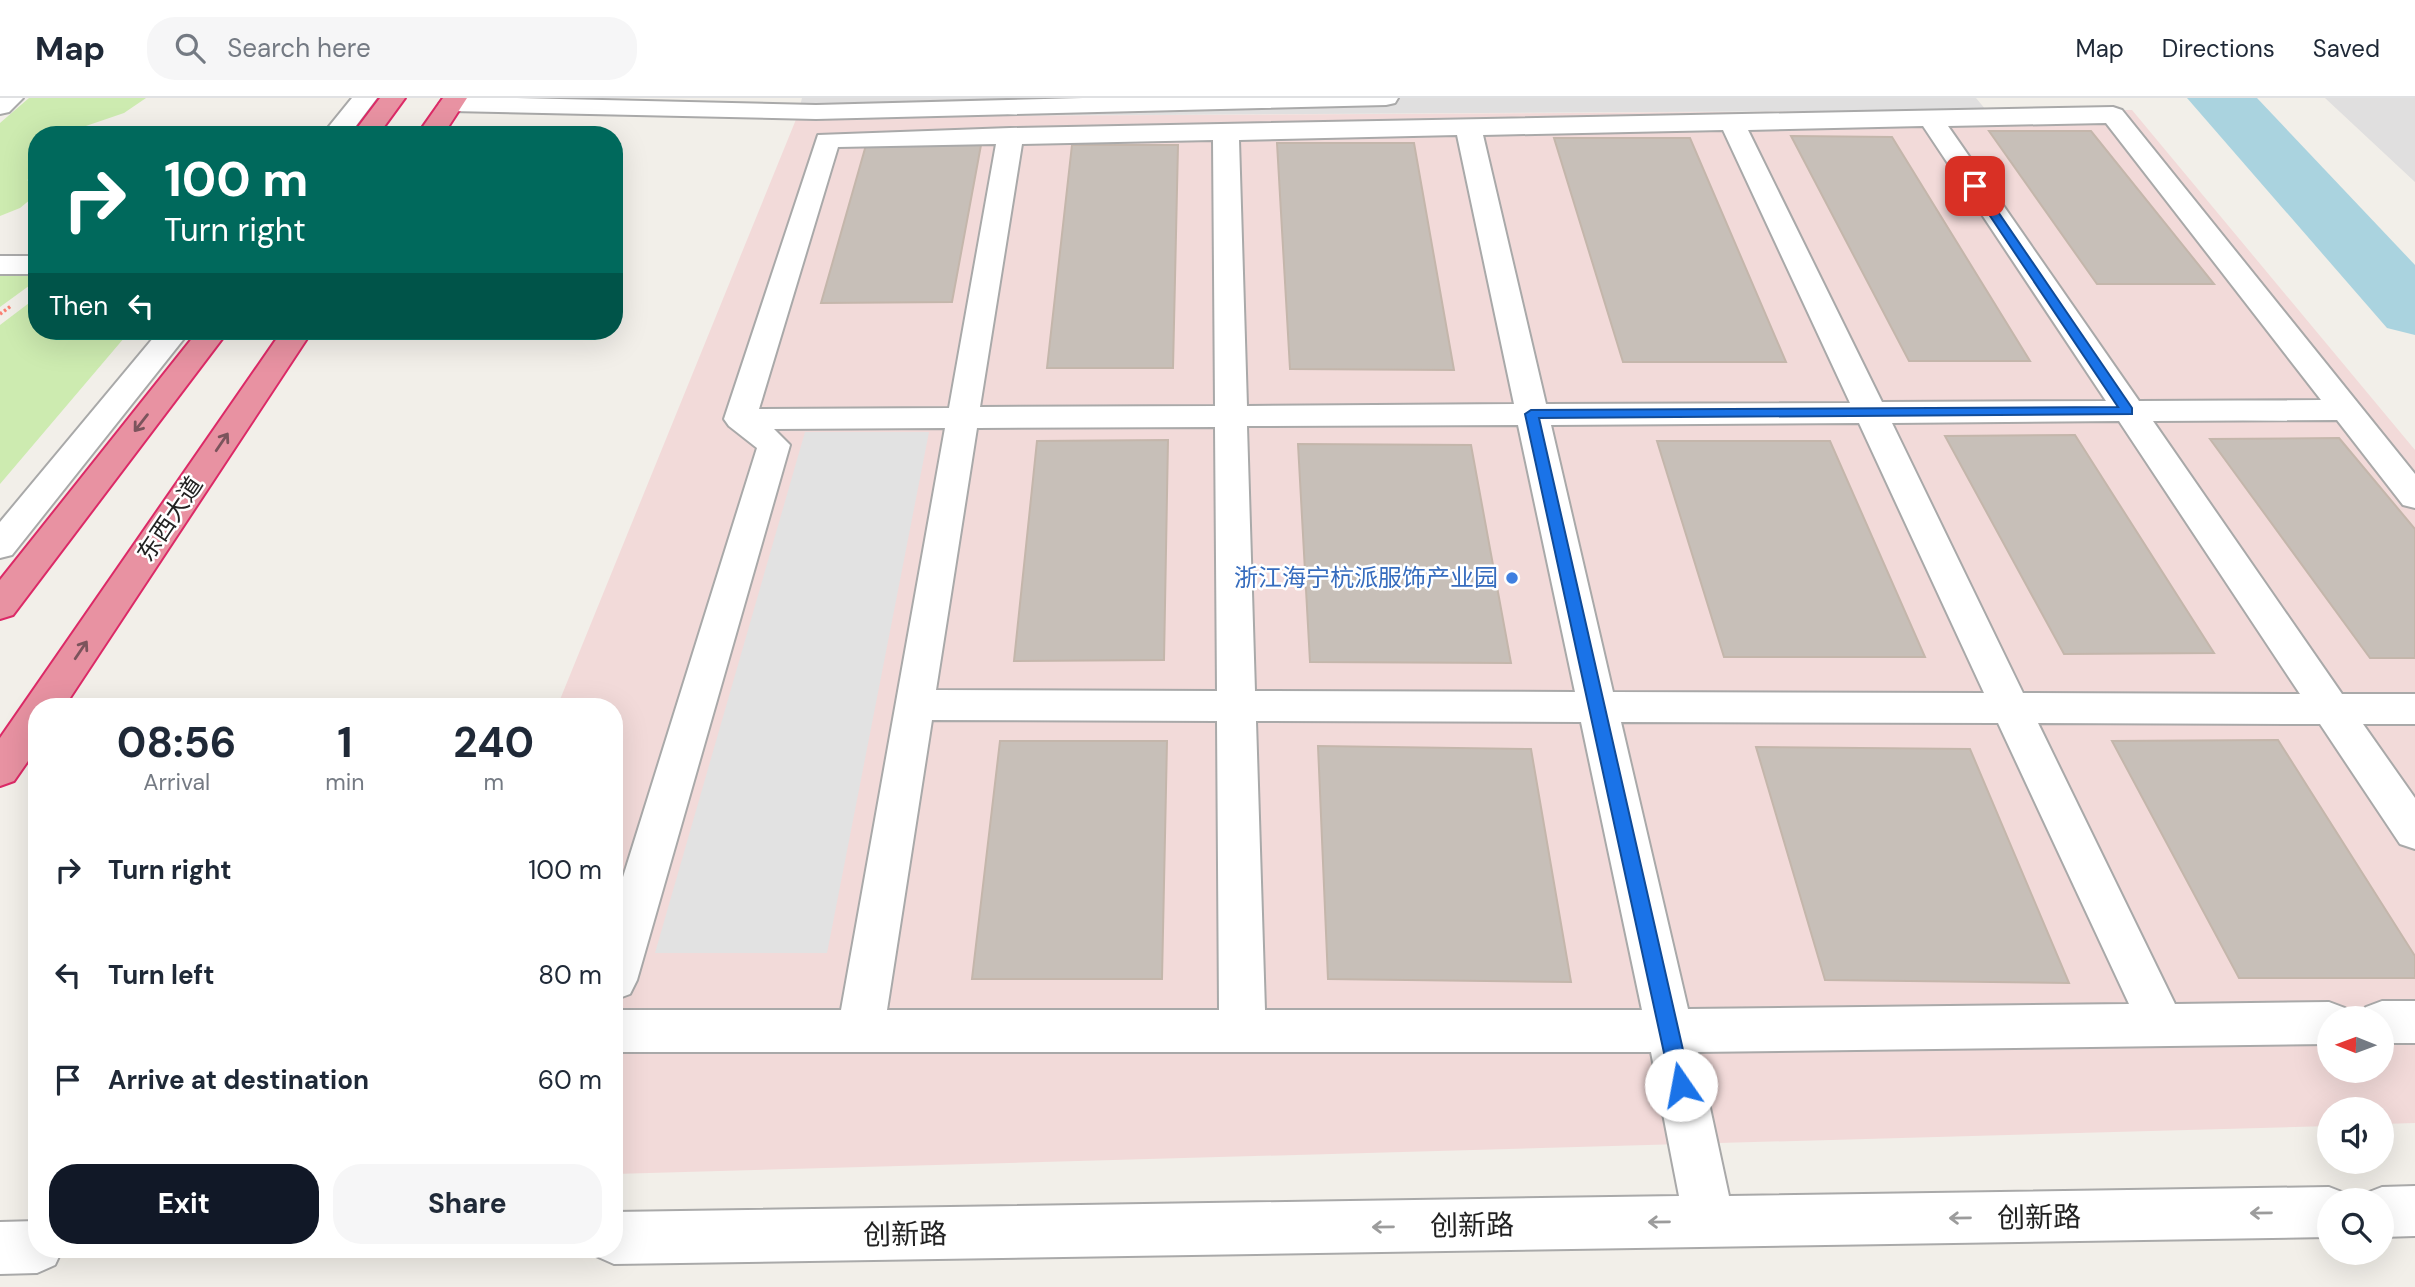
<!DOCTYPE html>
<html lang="en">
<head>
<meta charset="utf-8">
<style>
	body { margin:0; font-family:"DM Sans","Noto Sans SC",sans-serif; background:#f6f6f7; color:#1f2937; height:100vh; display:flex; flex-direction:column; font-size:26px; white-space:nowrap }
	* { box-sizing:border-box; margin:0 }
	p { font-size:23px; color:#747a83 }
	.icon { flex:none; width:38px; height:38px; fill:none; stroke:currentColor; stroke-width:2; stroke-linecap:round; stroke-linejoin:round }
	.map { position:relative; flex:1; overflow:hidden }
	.details { position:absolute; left:28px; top:600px; width:595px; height:560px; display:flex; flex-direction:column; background:#fff; border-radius:28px; box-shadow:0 7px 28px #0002 }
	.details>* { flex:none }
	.top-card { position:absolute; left:28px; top:28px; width:595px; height:214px; border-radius:28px; box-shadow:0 7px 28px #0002; background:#00695c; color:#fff; overflow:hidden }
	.needle { width:46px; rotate:271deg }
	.tools { position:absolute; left:2317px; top:908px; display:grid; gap:14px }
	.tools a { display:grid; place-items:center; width:77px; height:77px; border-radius:50%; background:#fff; box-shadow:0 7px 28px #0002; font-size:35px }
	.pin { position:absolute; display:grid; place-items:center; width:60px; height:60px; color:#fff; margin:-30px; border-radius:14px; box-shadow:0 4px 10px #0006 }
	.me { position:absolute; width:77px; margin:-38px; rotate:348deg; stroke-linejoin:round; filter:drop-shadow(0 0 5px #0008) }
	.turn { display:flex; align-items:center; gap:24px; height:147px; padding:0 21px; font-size:32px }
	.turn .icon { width:91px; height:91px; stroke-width:2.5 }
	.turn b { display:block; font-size:49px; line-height:60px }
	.then { display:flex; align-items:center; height:66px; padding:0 21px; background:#0003; gap:14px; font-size:26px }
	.eta { display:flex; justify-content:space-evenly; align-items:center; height:119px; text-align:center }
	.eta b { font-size:42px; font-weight:700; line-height:49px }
	.action { display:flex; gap:14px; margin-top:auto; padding:14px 21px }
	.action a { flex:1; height:80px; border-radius:28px; background:#111827; color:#fff; font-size:28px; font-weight:700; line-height:80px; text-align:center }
	.action a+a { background:#f6f6f7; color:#1f2937 }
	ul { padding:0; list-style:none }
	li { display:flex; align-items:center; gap:21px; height:105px; padding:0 21px }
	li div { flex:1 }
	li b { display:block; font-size:26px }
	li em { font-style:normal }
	header { display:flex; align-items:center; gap:42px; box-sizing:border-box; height:98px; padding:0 35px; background:#fff; border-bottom:2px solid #e0e1e3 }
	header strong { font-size:33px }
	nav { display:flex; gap:38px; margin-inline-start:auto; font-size:24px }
	.search { width:490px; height:63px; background:#f6f6f7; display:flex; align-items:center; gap:18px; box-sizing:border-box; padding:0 24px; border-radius:28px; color:#747a83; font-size:26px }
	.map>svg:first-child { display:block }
	.residential { fill:#e0dfdf }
	.commercial { fill:#f2dad9; fill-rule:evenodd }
	.grass { fill:#cdebb0 }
	.parking { fill:#e2e2e2 }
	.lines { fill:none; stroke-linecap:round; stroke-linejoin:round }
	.river { fill:#aad3df; fill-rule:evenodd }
	.building { fill:#c7bfb8; stroke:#c4b6ab; stroke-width:2 }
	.minor-casing { stroke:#a9a9a9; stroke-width:4 }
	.highway-casing { stroke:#dc2a67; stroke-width:4 }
	.path { stroke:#fa8072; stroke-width:3.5; stroke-dasharray:2.5 2.5; stroke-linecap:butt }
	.minor { fill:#fff; fill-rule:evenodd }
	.highway { fill:#e892a2; fill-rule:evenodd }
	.oneway { stroke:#7b545c }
	.oneway2 { stroke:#9c9c9c }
	.route { fill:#1a73e8; stroke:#114b97; stroke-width:2 }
	.shop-dot { fill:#3f7fe0; stroke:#fff; stroke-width:2.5 }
	.labels { text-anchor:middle; stroke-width:5; stroke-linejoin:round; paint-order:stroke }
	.street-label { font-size:24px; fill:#222; stroke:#fff }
	.shop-label { font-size:24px; fill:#366cbe; stroke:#fff; text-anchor:end }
	.near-street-label { font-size:28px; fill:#222; stroke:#fff }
</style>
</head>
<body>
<header>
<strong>Map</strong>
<div class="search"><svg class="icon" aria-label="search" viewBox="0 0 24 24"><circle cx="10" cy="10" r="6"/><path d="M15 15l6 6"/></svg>Search here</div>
<nav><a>Map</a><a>Directions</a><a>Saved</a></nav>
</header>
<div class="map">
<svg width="2415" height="1189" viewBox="0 0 2415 1189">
	<rect width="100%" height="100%" fill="#f2efe9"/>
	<path class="residential" d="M802,0h1174l10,12 -1189,7z
		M2325,0h90v84z"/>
	<path class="commercial" d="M2132,12l283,340v673l-33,1v-14h-53v16l-1715,48v-467h-57l240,-590zM2329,920h53v53h-53z"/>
	<path class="grass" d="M29,0h117l-22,15 -41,14 6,2 3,6h-55v41l-10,4 10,6v8l-17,14 -20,8v-93z
		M0,178h37v4l-37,27z
		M37,199v34h93l-130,153v-159z"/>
	<path class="parking" d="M805,334h124l-102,521h-172z"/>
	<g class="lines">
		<path class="river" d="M2187,0h70l158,167v70l-28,-7z"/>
	</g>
	<path class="building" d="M1989,33h102l123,153h-117z
		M1791,38l101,1 138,224h-121z
		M1554,40h136l96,224h-163z
		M1277,45h137l40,227 -164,-1z
		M866,47h115l-29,157 -131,1z
		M1072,47h106l-5,223h-126z
		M2075,337l139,218 -150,1 -119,-218z
		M2339,340l76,91v129h-45l-160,-219z
		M1168,342l-4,220 -150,1 23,-220z
		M1657,343h173l95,216h-201z
		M1298,346l173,1 40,218 -201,-1z
		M2278,642l137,216v22h-176l-127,-237z
		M1000,643h167l-5,238h-190z
		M1318,648l213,3 40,233 -243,-3z
		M1756,649l214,2 99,234 -244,-3z"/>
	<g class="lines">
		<defs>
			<path id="minor" d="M0,0h23l-14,14 -9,2z
				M352,0h25l-28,37h-27z
				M517,0l299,7 267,-7h315l-3,5 -9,2 -570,14 -365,-8 -9,-2 -3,-5 6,-6z
				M2113,9l9,3 293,364v34l-12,-3 -66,-85 -184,1 189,273h73v30h-52l52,74v51l-15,-5 -80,-120 -282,-1 137,281 154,-2 16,6 5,10h-21v26l-631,8 31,144 600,-9 18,7 3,6h-21v37l-1715,27 -18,-8 -3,-6h21v-38l1065,-16 -28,-144h-1037v-42h227l104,-582 -171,1 16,16 -153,535 -7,14 -16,6v-94l143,-458 -28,-22 -5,-7 94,-284 192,-7zM2106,25l215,277 -182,1 -191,-275zM1923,28l183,275 -224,1 -134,-272zM1723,32l127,273 -304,1 -63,-269zM1457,37l57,269 -267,2 -8,-266zM1213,42l2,266 -235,1 42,-263zM996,46l-47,264 -190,1 79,-262zM2119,323l181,273 -277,-1 -131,-270zM1859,325l125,270 -371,-1 -62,-267zM1518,327l57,267 -320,-1 -8,-265zM1215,329l2,264 -281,-1 41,-262zM932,622l285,1 2,289h-332zM1256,623l325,1 61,288h-377zM1621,624l377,1 131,281 -441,5z
				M0,158h37v18h-37z
				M159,233h31l-178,224 -12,3v-36z
				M2382,903h33v42h-33v-25h-22l6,-11z
				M2415,1088v50l-33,1v-37h-21l3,-6 18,-7z
				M37,1123v29h25l-7,15 -18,8 -37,1v-52z"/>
			<path id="highway" d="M380,0h25l-27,37h-26z
				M443,0h24l-24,37h-26z
				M198,233h30l-215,284 -13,4v-39z
				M282,233h30l-248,376h-27v41l-23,33 -14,5v-48z"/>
		</defs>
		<use href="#minor" class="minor-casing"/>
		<use href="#highway" class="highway-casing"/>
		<path class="path" d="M0,216l11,-8"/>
		<use href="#minor" class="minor"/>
		<use href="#highway" class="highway"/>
	</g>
	<defs><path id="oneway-shaft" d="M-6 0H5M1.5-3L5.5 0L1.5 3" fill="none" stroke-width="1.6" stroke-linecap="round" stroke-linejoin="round" transform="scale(1.75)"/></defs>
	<g class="oneway">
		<use href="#oneway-shaft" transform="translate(141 325) rotate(128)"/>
		<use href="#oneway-shaft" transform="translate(222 344) rotate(-56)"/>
		<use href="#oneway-shaft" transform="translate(81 552) rotate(-56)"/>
	</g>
	<g class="oneway2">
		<use href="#oneway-shaft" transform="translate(2261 1115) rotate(179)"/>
		<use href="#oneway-shaft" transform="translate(1960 1120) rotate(179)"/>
		<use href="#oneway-shaft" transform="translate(1659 1124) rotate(179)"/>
		<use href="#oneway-shaft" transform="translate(1383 1129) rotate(179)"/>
	</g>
	<path class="route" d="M1971,86h8l153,224v6l-593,4 152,667 -3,7 -7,3 -7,-3 -3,-7 -146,-671 6,-4 587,-3 -148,-221z"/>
	<circle class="shop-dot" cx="1512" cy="480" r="7"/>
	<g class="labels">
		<g class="street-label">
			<text transform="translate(170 421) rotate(-56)" y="8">东西大道</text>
		</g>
		<g class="shop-label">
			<text x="1498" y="488">浙江海宁杭派服饰产业园</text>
		</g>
		<g class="near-street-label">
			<text transform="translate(2039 1119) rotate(-1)" y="10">创新路</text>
			<text transform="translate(1472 1127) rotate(-1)" y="10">创新路</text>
			<text transform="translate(905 1136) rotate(-1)" y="10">创新路</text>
		</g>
	</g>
</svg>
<div class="tools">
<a><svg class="needle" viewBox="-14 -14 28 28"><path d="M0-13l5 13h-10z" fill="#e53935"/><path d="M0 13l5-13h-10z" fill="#747a83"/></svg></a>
<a><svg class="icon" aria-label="sound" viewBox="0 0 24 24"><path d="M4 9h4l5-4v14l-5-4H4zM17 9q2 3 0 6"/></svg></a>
<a><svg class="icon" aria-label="search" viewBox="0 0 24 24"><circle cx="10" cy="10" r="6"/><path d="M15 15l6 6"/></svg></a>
</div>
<div class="pin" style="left:1975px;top:88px;background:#d93025"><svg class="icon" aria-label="arrive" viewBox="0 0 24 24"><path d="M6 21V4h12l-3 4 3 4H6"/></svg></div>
<svg class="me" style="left:1681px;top:987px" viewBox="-20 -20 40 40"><circle r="19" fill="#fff"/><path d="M0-13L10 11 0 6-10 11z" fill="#1a73e8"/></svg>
<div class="top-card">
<div class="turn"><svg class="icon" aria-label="right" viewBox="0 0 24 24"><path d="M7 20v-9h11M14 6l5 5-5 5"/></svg><div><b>100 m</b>Turn right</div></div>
<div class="then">Then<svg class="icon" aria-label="left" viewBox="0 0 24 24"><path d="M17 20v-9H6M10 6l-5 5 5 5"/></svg></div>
</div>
<section class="details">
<div class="eta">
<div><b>08:56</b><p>Arrival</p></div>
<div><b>1</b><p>min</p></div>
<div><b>240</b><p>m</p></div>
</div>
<ul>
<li><svg class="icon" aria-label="right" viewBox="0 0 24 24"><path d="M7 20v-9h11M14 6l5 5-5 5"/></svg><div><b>Turn right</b></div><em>100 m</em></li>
<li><svg class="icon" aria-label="left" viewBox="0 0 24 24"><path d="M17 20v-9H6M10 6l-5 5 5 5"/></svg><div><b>Turn left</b></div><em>80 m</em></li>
<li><svg class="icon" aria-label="arrive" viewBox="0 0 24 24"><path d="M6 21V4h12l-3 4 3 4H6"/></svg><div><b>Arrive at destination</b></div><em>60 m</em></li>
</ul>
<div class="action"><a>Exit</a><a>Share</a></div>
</section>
</div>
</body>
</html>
